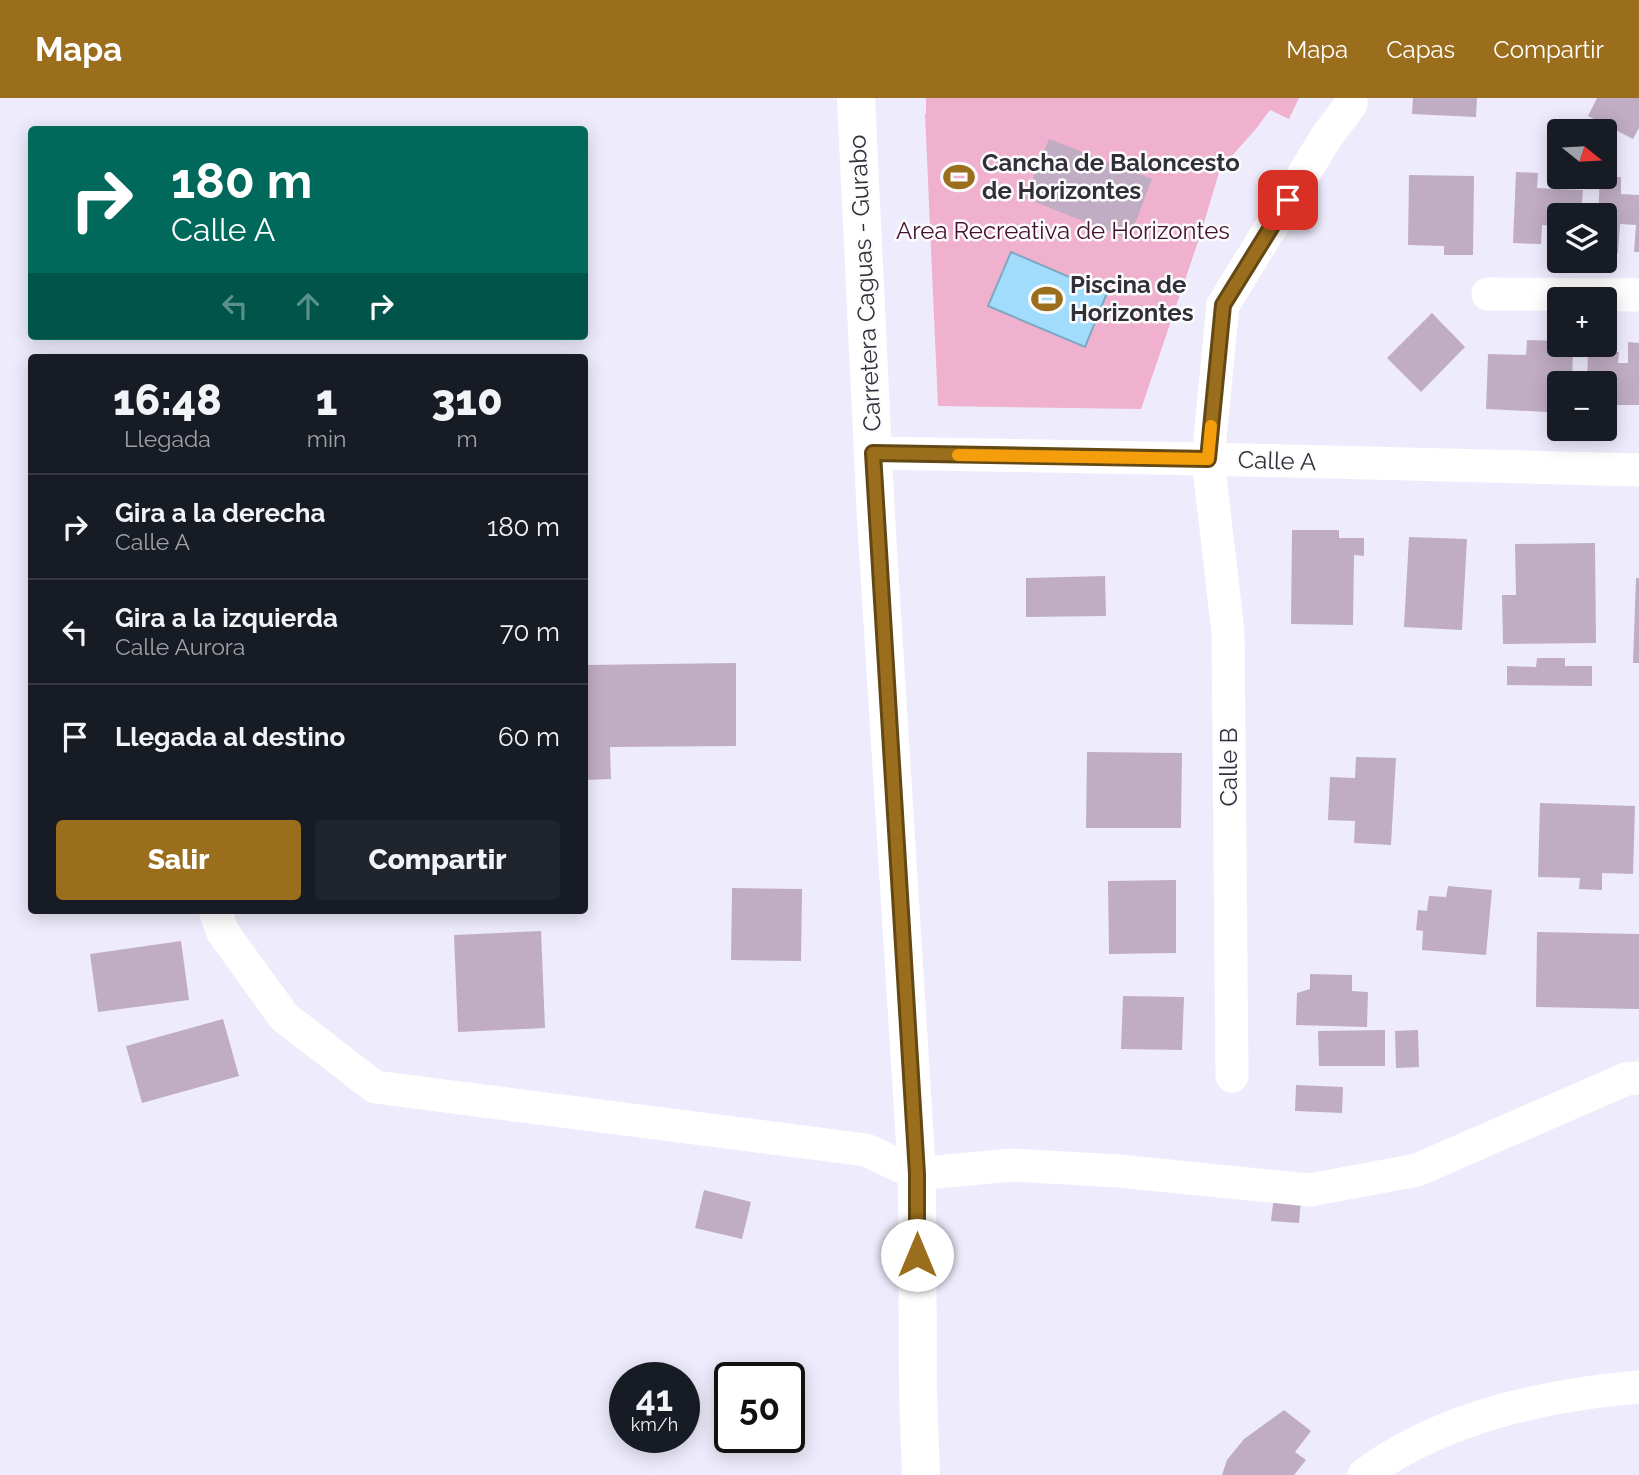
<!DOCTYPE html>
<html lang="es">
<head>
<meta charset="utf-8">
<style>
	body { margin:0; font-family:Raleway,sans-serif; background:#20242c; color:#f1f3f6; height:100vh; display:flex; flex-direction:column; font-size:26px; white-space:nowrap }
	* { box-sizing:border-box; margin:0 }
	p { font-size:23px; color:#9ea1a6 }
	.icon { flex:none; width:38px; height:38px; fill:none; stroke:currentColor; stroke-width:2; stroke-linecap:round; stroke-linejoin:round }
	.map { position:relative; flex:1; overflow:hidden }
	.details { position:absolute; left:28px; top:256px; width:560px; height:560px; display:flex; flex-direction:column; background:#171b24; border-radius:7px; box-shadow:0 4px 18px #0003 }
	.details>* { flex:none }
	.top-card { position:absolute; left:28px; top:28px; width:560px; height:214px; border-radius:7px; box-shadow:0 4px 18px #0003; background:#00695c; color:#fff; overflow:hidden }
	.needle { width:46px; rotate:108deg }
	.controls { position:absolute; left:1547px; top:21px; display:grid; gap:14px }
	.controls a { display:grid; place-items:center; width:70px; height:70px; border-radius:7px; background:#171b24; box-shadow:0 4px 18px #0003; font-size:35px }
	.speed { position:absolute; left:609px; top:1264px; display:flex; gap:14px; font-size:35px; font-weight:700; text-align:center }
	.speed>* { display:grid; place-content:center; width:91px; height:91px; border-radius:50%; background:#171b24; box-shadow:0 4px 18px #0003; line-height:1 }
	.speed small { font-size:18px; font-weight:400 }
	.speed .limit { border:4px solid #111; border-radius:10px; background:#fff; color:#111 }
	.pin { position:absolute; display:grid; place-items:center; width:60px; height:60px; color:#fff; margin:-30px; border-radius:14px; box-shadow:0 4px 10px #0006 }
	.me { position:absolute; width:77px; margin:-38px; rotate:0deg; stroke-linejoin:round; filter:drop-shadow(0 0 5px #0008) }
	.turn { display:flex; align-items:center; gap:24px; height:147px; padding:0 28px; font-size:32px }
	.turn .icon { width:91px; height:91px; stroke-width:2.5 }
	.turn b { display:block; font-size:49px; line-height:60px }
	.lanes { display:flex; align-items:center; height:66px; padding:0 28px; background:#0003; justify-content:center; gap:35px; direction:ltr }
	.lanes .off { opacity:.35 }
	.eta { display:flex; justify-content:space-evenly; align-items:center; height:119px; text-align:center }
	.eta b { font-size:42px; font-weight:800; line-height:49px }
	.cta { display:flex; gap:14px; margin-top:auto; padding:14px 28px }
	.cta a { flex:1; height:80px; border-radius:7px; background:#9a6e1d; color:#fff; font-size:28px; font-weight:800; line-height:80px; text-align:center }
	.cta a+a { background:#20242c; color:#f1f3f6 }
	ul { padding:0; list-style:none }
	li { display:flex; align-items:center; gap:21px; height:105px; padding:0 28px; border-top:2px solid #363941 }
	li div { flex:1 }
	li b { display:block; font-size:26px }
	li em { font-style:normal }
	header { display:flex; align-items:center; gap:42px; box-sizing:border-box; height:98px; padding:0 35px; background:#9a6e1d; color:#fff }
	header strong { font-size:33px }
	nav { display:flex; gap:38px; margin-inline-start:auto; font-size:24px }
	.map>svg:first-child { display:block }
	.green { fill:#efb1ce }
	.water { fill:#a1dcfc; stroke:#7fa8c2; stroke-width:2 }
	.building { fill:#c0adc3 }
	.lines { fill:none; stroke-linecap:round; stroke-linejoin:round }
	.minor { stroke:#fff; stroke-width:33 }
	.secondary { stroke:#fff; stroke-width:38 }
	.route-casing { stroke:#644813; stroke-width:18 }
	.route { stroke:#9a6e1d; stroke-width:12 }
	.slow { stroke:#f59e0b; stroke-width:12 }
	.labels { text-anchor:middle; stroke-width:5; stroke-linejoin:round; paint-order:stroke }
	.poi-label { font-size:24px; font-weight:bold; fill:#31303a; stroke:#fcfcfc; text-anchor:start }
	.park-label { font-size:24px; fill:#481030; stroke:#fcfcfc }
	.street-label { font-size:24px; fill:#31303a; stroke:#fcfcfc }
</style>
</head>
<body>
<header>
<strong>Mapa</strong>
<nav><a>Mapa</a><a>Capas</a><a>Compartir</a></nav>
</header>
<div class="map">
<svg width="1639" height="1377" viewBox="0 0 1639 1377">
	<rect width="100%" height="100%" fill="#eeecfc"/>
	<path class="green" d="M926,0h373l-10,21 -19,-9 -15,20 -35,39 -20,67 -59,173 -203,-3 -13,-292 1,-1z"/>
	<path class="water" d="M1011,154l96,41 -22,54 -97,-41z"/>
	<path class="building" d="M1413,0h64l-1,19 -64,-3z
		M1597,0h42v30l-6,11 -45,-23z
		M1049,41l103,40 -23,60 -104,-41z
		M1516,74l22,1 -1,15 46,2 -2,25h-22v34h-4l1,-23 -14,-1 -1,19 -28,-1z
		M1409,77l65,1 -1,79h-29v-9l-36,-1z
		M1600,79h21v17l18,1v57h-5l2,-27 -16,-1 -2,29h-13v-38h-7z
		M1432,215l33,34 -44,45 -34,-34z
		M1527,242l32,1v4h4l-1,3 11,1 -1,34h-13v45h-12l1,-16 -62,-3 2,-55 38,1z
		M1628,244l11,1v62h-29v16h-5v-38h-18l1,-31h31l-1,11h10z
		M1292,432h47v8h25v18l-10,-1 -1,70 -62,-1z
		M1409,439l58,2 -5,91 -58,-3z
		M1595,445l1,100 -93,1 -1,-49h14l-1,-51z
		M1105,478l1,40 -80,1v-39z
		M1636,480h3v85h-6z
		M1537,560h28v8h27v20l-85,-1v-19l29,1z
		M736,565v83l-126,1 1,32 -27,1v-115z
		M1087,654l95,1 -1,75h-95z
		M1356,659l40,1 -5,87 -37,-2 1,-22 -27,-1 2,-43 25,1z
		M1540,705l95,3 -2,68 -31,-1v17l-23,-1 1,-11 -42,-1z
		M1176,782v73l-67,1 -1,-73z
		M1448,788l44,4 -6,65 -64,-5 1,-19 -7,-1 2,-20 9,1 2,-15 17,1z
		M732,790l70,1 -1,72 -70,-1z
		M541,833l4,97 -87,4 -4,-97z
		M1537,834l102,2v75l-103,-2z
		M181,843l8,59 -91,12 -8,-58z
		M1310,876l42,1v16l16,1 -1,35 -71,-2 1,-32 13,-4z
		M1123,898l61,1 -2,53 -61,-1z
		M223,921l16,57 -97,27 -16,-57z
		M1385,932v36h-66l-1,-35z
		M1418,932l1,37 -23,1 -1,-37z
		M1296,987l47,2 -1,26 -47,-2z
		M1303,1078l-4,47 -28,-2 5,-42z
		M704,1092l47,12 -9,37 -47,-11z
		M1284,1312l27,21 -16,21 11,8 -12,15h-72l5,-15 17,-21z"/>
	<g class="lines">
		<path class="minor" d="M1488,196l151,1
			M873,355l335,6 431,11
			M215,812l7,21 62,86 91,70 491,63 51,24 94,-9 108,6 191,19 107,-20 209,-91 13,-1
			M1232,978l-4,-444 -20,-173 15,-154 104,-169 24,-32v-6
			M1364,1377c77,-58 181,-80 275,-88"/>
		<path class="secondary" d="M856,0l20,420 41,656 1,218 3,83"/>
	</g>
	<g class="lines">
		<defs>
			<path id="route" d="M917,1157v-81l-44,-721 335,6 15,-154 65,-105"/>
		</defs>
		<use href="#route" class="route-casing"/>
		<use href="#route" class="route"/>
		<path class="slow" d="M958,357l250,4 3,-33"/>
	</g>
	<defs>
		<symbol id="stadium-bare" viewBox="-9 -9 18 18"><path d="M0-5a6.5 5 0 1 0 0 10a6.5 5 0 1 0 0-10ZM-3.5-1.8h7v3.6h-7Z" fill="#9a6e1d" stroke="#fcfcfc" stroke-width="2.5" paint-order="stroke"/></symbol>
	</defs>
	<g fill-rule="evenodd">
		<use href="#stadium-bare" x="937" y="57" width="44" height="44"/>
		<use href="#stadium-bare" x="1025" y="179" width="44" height="44"/>
	</g>
	<g class="labels">
		<g class="poi-label">
			<text x="982" y="73">Cancha de Baloncesto<tspan x="982" dy="28">de Horizontes</tspan></text>
			<text x="1070" y="195">Piscina de<tspan x="1070" dy="28">Horizontes</tspan></text>
		</g>
		<g class="park-label">
			<text x="1063" y="141">Area Recreativa de Horizontes</text>
		</g>
		<g class="street-label">
			<text transform="translate(865 185) rotate(-93)" y="8">Carretera Caguas - Gurabo</text>
			<text transform="translate(1277 363) rotate(2)" y="8">Calle A</text>
			<text transform="translate(1229 669) rotate(-90)" y="8">Calle B</text>
		</g>
	</g>
</svg>
<div class="controls">
<a><svg class="needle" viewBox="-14 -14 28 28"><path d="M0-13l5 13h-10z" fill="#e53935"/><path d="M0 13l5-13h-10z" fill="#9ea1a6"/></svg></a>
<a><svg class="icon" aria-label="layers" viewBox="0 0 24 24"><path d="M12 4l9 5-9 5-9-5zM3 14l9 5 9-5"/></svg></a>
<a>+</a>
<a>−</a>
</div>
<div class="speed"><div>41<small>km/h</small></div><div class="limit">50</div></div>
<div class="pin" style="left:1288px;top:102px;background:#d93025"><svg class="icon" aria-label="arrive" viewBox="0 0 24 24"><path d="M6 21V4h12l-3 4 3 4H6"/></svg></div>
<svg class="me" style="left:917px;top:1157px" viewBox="-20 -20 40 40"><circle r="19" fill="#fff"/><path d="M0-13L10 11 0 6-10 11z" fill="#9a6e1d"/></svg>
<div class="top-card">
<div class="turn"><svg class="icon" aria-label="right" viewBox="0 0 24 24"><path d="M7 20v-9h11M14 6l5 5-5 5"/></svg><div><b>180 m</b>Calle A</div></div>
<div class="lanes"><svg class="icon off" aria-label="left" viewBox="0 0 24 24"><path d="M17 20v-9H6M10 6l-5 5 5 5"/></svg><svg class="icon off" aria-label="ahead" viewBox="0 0 24 24"><path d="M12 20V5M6 11l6-6 6 6"/></svg><svg class="icon" aria-label="right" viewBox="0 0 24 24"><path d="M7 20v-9h11M14 6l5 5-5 5"/></svg></div>
</div>
<section class="details">
<div class="eta">
<div><b>16:48</b><p>Llegada</p></div>
<div><b>1</b><p>min</p></div>
<div><b>310</b><p>m</p></div>
</div>
<ul>
<li><svg class="icon" aria-label="right" viewBox="0 0 24 24"><path d="M7 20v-9h11M14 6l5 5-5 5"/></svg><div><b>Gira a la derecha</b><p>Calle A</p></div><em>180 m</em></li>
<li><svg class="icon" aria-label="left" viewBox="0 0 24 24"><path d="M17 20v-9H6M10 6l-5 5 5 5"/></svg><div><b>Gira a la izquierda</b><p>Calle Aurora</p></div><em>70 m</em></li>
<li><svg class="icon" aria-label="arrive" viewBox="0 0 24 24"><path d="M6 21V4h12l-3 4 3 4H6"/></svg><div><b>Llegada al destino</b></div><em>60 m</em></li>
</ul>
<div class="cta"><a>Salir</a><a>Compartir</a></div>
</section>
</div>
</body>
</html>
